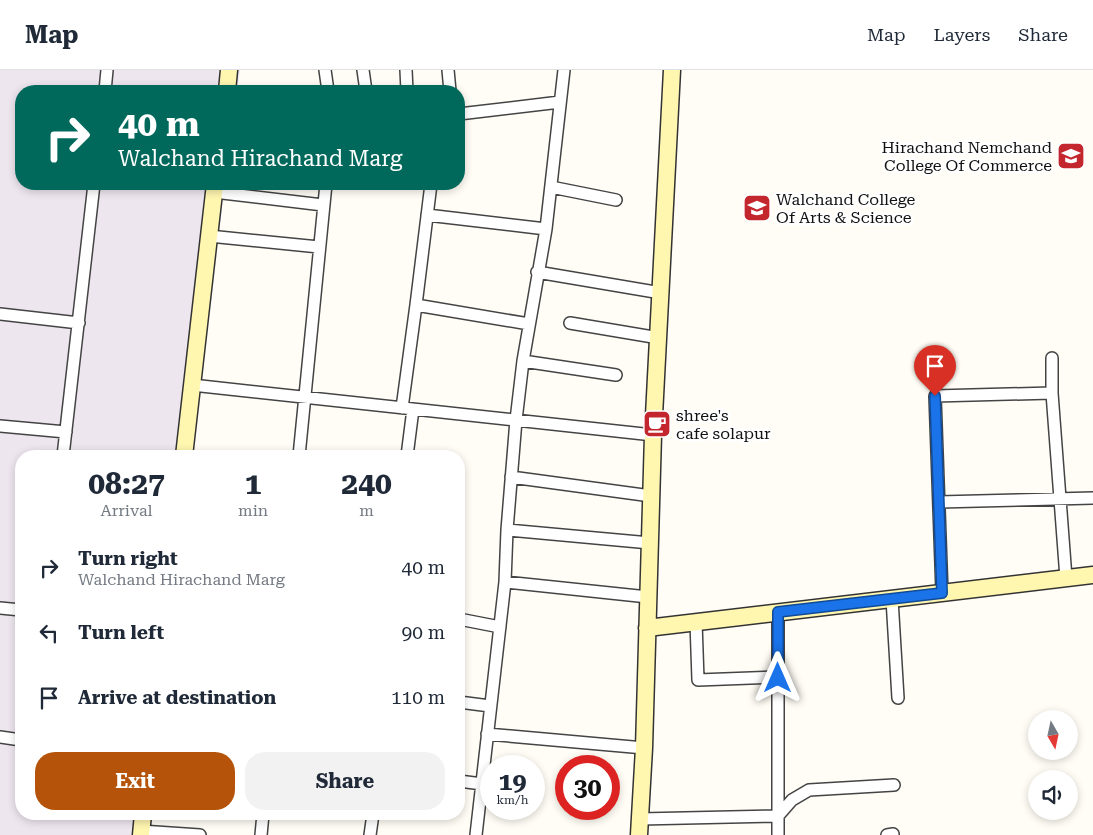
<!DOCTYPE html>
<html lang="en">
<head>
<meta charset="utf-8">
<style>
	body { margin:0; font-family:"Roboto Serif",serif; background:#f2f2f3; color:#1f2937; height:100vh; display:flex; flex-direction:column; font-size:19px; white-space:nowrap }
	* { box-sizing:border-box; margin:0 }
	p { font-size:16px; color:#747a83 }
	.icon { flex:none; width:28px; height:28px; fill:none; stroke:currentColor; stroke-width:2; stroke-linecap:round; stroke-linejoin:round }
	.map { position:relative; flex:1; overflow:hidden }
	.details { position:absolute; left:15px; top:380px; width:450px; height:370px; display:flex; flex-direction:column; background:#fff; border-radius:20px; box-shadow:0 2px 8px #0003 }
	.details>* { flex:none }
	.banner { position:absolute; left:15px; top:15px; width:450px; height:105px; border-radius:20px; box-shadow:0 2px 8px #0003; background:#00695c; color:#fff; overflow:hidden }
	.needle { width:32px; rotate:171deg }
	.buttons { position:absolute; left:1028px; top:640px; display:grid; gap:10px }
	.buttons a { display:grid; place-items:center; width:50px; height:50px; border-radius:50%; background:#fff; box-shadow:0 2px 8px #0003; font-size:25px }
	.speed { position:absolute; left:480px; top:685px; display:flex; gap:10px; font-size:25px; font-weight:700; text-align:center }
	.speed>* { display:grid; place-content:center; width:65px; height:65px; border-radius:50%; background:#fff; box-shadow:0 2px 8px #0003; line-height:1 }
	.speed small { font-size:12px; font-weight:400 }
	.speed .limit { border:8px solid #d22; background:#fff; color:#111 }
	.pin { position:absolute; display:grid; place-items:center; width:42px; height:42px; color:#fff; margin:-51px -21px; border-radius:50% 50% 50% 0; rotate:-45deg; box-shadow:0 0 5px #0007 }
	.pin .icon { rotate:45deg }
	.me { position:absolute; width:55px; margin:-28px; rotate:0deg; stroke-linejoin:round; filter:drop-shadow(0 0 4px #0008) }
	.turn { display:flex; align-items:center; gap:18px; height:105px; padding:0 20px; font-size:22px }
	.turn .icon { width:65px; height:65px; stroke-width:2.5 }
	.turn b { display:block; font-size:35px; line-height:42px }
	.eta { display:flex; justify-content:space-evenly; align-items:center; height:85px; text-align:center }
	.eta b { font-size:30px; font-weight:700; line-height:35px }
	.button { display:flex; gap:10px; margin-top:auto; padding:10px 20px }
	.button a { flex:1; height:58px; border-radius:20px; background:#b45309; color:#fff; font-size:20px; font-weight:700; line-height:58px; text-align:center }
	.button a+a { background:#f2f2f3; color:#1f2937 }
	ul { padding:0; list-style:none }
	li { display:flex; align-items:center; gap:15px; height:65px; padding:0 20px }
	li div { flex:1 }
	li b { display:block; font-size:19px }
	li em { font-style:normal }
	header { display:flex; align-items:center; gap:30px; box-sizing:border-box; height:70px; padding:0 25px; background:#fff; border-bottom:1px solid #e0e1e3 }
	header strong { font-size:24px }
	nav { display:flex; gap:28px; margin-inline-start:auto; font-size:18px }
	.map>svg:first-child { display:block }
	.industrial { fill:#eee6ef }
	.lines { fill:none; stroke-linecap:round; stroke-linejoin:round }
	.street-casing { stroke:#444; stroke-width:14 }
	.secondary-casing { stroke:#333; stroke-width:19 }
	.street { stroke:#fff; stroke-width:11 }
	.secondary { stroke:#fff6b0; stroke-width:16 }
	.route-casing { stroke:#114b97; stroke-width:12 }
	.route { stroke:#1a73e8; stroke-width:9 }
	.labels { text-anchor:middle; stroke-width:5; stroke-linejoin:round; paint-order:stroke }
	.poi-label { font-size:16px; fill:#111; stroke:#fff; text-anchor:start }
</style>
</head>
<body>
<header>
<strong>Map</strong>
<nav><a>Map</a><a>Layers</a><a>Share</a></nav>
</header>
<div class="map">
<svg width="1093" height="765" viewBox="0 0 1093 765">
	<rect width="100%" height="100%" fill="#fffdf5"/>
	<path class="industrial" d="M0,0h240l-3,21h-216v93h204l-35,272h-169v358h123l-3,21h-141z"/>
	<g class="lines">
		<defs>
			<path id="street" d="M325,0l3,21
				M363,0l3,21
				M406,0l1,21
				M448,0l2,21
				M105,21l2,-21
				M459,44l101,-12
				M551,117l65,13
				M214,122l109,13
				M427,145l119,14
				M209,166l110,11
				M537,202l124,21
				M416,235l113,19
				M0,244l79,9
				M570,253l89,15
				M1052,288v35
				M523,291l93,14
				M192,315l461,50
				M402,338l14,-103 15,-121
				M0,356l66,6
				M63,386l31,-272
				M299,386l27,-272
				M407,386l6,-47
				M511,407l140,19
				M939,432l154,-4
				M507,460l143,13
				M505,512l143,15
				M942,523l-7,-197 117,-3 14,185
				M892,529l6,99
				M0,538l21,2
				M778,542v223
				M459,549l41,8
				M696,552l2,58 80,-3
				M459,632l31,4
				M487,664l157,14
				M0,667l21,3
				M459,711l23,3
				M640,749l138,-3 14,-16 17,-10 85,-5
				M141,761l59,4
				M261,765l2,-21
				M370,765l3,-21
				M476,765l29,-253 2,-52 9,-110 7,-59 23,-132 18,-159
				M887,765l6,-1"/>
			<path id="secondary" d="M227,21l2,-21
				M184,386l31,-272
				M647,558l446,-53
				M141,765l2,-21
				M639,765l5,-87 9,-313 19,-365"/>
		</defs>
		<use href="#street" class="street-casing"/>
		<use href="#secondary" class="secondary-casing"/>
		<use href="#street" class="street"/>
		<use href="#secondary" class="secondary"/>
	</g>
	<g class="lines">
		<defs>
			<path id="route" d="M778,608v-66l164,-19 -7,-197"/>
		</defs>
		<use href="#route" class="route-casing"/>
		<use href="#route" class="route"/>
	</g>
	<defs>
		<symbol id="university-square" viewBox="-11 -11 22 22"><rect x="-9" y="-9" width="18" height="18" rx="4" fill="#c4262e" stroke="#fff"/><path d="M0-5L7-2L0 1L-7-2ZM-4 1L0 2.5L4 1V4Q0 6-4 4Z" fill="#fff"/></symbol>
		<symbol id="cafe-square" viewBox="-11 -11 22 22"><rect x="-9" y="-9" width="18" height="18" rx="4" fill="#c4262e" stroke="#fff"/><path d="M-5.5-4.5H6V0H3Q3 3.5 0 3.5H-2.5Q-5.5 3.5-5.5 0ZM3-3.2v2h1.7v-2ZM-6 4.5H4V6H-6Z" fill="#fff"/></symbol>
	</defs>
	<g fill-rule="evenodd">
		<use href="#university-square" x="1055" y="70" width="32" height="32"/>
		<use href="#university-square" x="741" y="122" width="32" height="32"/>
		<use href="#cafe-square" x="641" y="338" width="32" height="32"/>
	</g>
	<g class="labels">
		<g class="poi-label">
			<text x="1052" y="83" text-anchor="end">Hirachand Nemchand<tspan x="1052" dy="18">College Of Commerce</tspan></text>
			<text x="776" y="135">Walchand College<tspan x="776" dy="18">Of Arts &amp; Science</tspan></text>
			<text x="676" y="351">shree's<tspan x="676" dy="18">cafe solapur</tspan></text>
		</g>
	</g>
</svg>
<div class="buttons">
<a><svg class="needle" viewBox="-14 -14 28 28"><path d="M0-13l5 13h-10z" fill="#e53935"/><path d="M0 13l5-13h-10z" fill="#747a83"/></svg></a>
<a><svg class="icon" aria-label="sound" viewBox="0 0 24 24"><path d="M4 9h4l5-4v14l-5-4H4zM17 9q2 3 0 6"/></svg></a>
</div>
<div class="speed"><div>19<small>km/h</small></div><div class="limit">30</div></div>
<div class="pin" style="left:935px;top:326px;background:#d93025"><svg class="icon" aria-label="arrive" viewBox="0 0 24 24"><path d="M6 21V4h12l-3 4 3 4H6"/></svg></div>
<svg class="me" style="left:778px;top:608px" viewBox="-20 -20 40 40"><path d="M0-17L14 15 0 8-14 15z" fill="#1a73e8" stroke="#fff" stroke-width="4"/></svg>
<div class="banner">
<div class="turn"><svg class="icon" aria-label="right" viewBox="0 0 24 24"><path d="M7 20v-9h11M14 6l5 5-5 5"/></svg><div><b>40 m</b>Walchand Hirachand Marg</div></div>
</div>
<section class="details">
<div class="eta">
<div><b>08:27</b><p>Arrival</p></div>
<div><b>1</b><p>min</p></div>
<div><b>240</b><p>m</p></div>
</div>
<ul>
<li><svg class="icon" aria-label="right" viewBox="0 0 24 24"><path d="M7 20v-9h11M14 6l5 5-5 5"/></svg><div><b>Turn right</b><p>Walchand Hirachand Marg</p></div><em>40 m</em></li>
<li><svg class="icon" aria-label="left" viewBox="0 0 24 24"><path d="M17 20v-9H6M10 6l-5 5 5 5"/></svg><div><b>Turn left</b></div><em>90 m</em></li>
<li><svg class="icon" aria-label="arrive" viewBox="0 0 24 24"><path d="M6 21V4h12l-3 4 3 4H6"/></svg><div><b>Arrive at destination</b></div><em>110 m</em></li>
</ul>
<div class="button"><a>Exit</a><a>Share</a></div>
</section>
</div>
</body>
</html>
